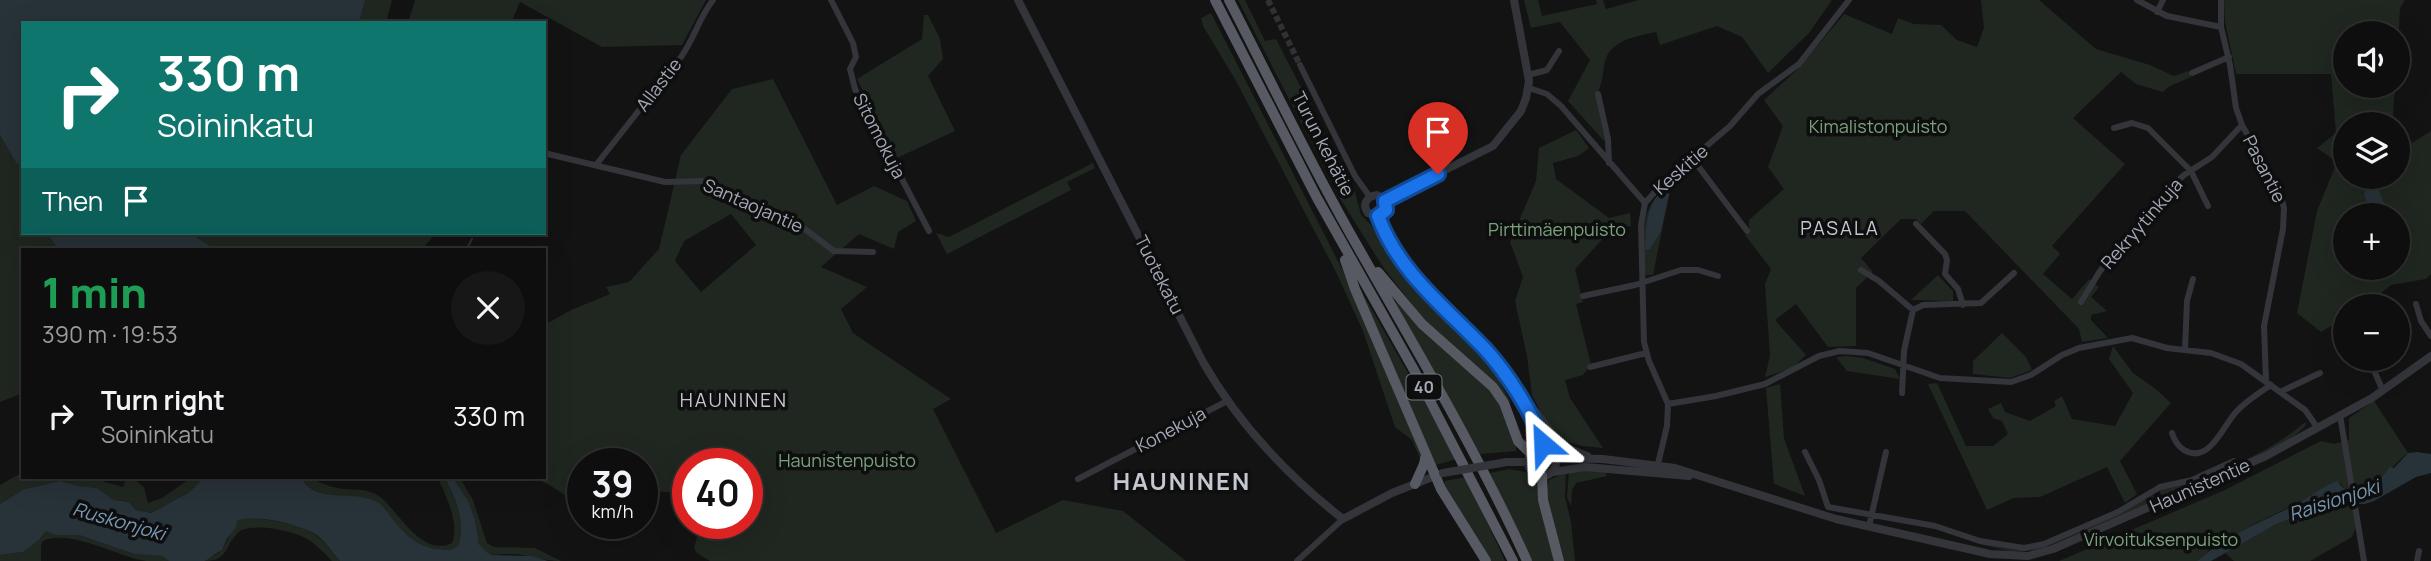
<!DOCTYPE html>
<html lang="en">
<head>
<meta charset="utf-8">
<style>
	body { margin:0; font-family:Manrope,sans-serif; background:#171718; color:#f1f3f6; height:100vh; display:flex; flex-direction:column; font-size:26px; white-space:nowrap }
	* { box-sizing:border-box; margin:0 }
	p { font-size:23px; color:#9b9c9e }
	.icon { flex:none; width:38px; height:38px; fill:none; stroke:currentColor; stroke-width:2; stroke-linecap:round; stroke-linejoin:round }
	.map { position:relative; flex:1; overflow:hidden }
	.panel { position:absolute; left:21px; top:248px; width:525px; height:231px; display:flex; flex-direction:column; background:#0e0e0f; border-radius:0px; box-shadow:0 7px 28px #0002,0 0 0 2px #2e2e2f }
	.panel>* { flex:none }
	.hud { position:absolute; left:21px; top:21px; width:525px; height:214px; border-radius:0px; box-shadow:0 7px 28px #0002,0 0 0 2px #2e2e2f; background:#0f766e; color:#fff; overflow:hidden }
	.tools { position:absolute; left:2333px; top:21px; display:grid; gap:14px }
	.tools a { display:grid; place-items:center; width:77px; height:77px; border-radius:50%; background:#0e0e0f; box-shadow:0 7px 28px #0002,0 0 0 2px #2e2e2f; font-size:35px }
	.speed { position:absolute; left:567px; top:448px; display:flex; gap:14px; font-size:35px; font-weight:700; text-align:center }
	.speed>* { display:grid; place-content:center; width:91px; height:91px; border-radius:50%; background:#0e0e0f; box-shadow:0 7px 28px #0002,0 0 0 2px #2e2e2f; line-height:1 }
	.speed small { font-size:18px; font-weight:400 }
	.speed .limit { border:10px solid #d22; background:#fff; color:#111 }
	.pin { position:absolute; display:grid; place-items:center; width:60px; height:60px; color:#fff; margin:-72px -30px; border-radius:50% 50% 50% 0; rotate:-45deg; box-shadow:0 0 7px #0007 }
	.pin .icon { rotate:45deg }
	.me { position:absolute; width:77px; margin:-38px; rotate:334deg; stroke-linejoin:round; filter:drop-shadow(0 0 5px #0008) }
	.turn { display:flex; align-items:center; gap:24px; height:147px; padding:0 21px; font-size:32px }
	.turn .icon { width:91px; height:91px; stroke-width:2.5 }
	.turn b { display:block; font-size:49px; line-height:60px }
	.then { display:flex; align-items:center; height:66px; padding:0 21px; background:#0003; gap:14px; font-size:26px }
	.round { display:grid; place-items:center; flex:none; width:74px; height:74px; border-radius:37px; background:#171718 }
	.headline { display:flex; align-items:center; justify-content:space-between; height:119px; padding:0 21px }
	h1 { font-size:42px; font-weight:800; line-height:52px; color:#1e9e55 }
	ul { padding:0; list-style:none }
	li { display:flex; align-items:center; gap:21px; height:98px; padding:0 21px }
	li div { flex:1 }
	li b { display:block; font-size:26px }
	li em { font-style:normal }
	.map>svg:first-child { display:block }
	.green { fill:#1f2720; fill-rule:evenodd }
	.water { fill:#283239 }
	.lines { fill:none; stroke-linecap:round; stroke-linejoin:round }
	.stream { stroke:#283239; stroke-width:2 }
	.minor-tunnel { stroke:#303134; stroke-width:6; stroke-dasharray:6 3; stroke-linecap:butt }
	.minor { stroke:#33353a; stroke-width:6 }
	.tertiary { stroke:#33353a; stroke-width:8 }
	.trunk { stroke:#575a62; stroke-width:10 }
	.tertiary-bridge { stroke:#33353a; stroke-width:8 }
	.route-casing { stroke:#114b97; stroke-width:18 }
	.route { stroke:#1a73e8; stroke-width:12 }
	.labels { text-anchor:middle; stroke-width:7; stroke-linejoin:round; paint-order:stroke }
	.shield { fill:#0e0e0f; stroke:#767a84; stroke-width:2 }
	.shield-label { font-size:16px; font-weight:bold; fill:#a3a9b6 }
	.street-label { font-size:18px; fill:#a3a9b6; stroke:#0e0e0f }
	.park-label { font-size:18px; fill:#79a27c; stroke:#0e0e0f }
	.neighbourhood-label { font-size:19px; letter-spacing:2px; fill:#c5c8d1; stroke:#0e0e0f }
	.water-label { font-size:19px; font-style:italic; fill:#7898b3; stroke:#0e0e0f }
	.district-label { font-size:24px; font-weight:bold; letter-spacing:2px; fill:#c5c8d1; stroke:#0e0e0f }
</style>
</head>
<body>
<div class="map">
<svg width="2431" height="561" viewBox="0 0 2431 561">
	<rect width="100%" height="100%" fill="#131314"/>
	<path class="green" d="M365,0h27l-6,23h-27z
		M415,0h291l-24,45 -80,2 -82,-45 -9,21h-103z
		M1238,0h7l20,41 11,-2 79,153 6,23 10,10 28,46 23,27 50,49 26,31 13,25 -87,-83 -41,-53 -42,-67z
		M1524,0h14l4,16 55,-12 -1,-4h7l3,9 33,-9h193l-23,33 -41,40 -26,-36 -25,-11 -57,19 -4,-13c-22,5 -49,8 -52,35 -2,11 -2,19 -8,27l10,49 -38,-42 22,-41 -30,-38 -29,6z
		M1981,0h58l57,49 54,16 24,11 14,-5 3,6 -23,10 -5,5 -27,-8 -15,-12 -48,46 52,46 -73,82 8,8 -17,20 29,25 17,-20 10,8 -8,10 16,14 -16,4v5l17,18 -26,4 -3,-13 -114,-118h-31l-13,13 -5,-5h-15l-40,39 12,14 -17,16v58l-28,1 -32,-43 -21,16 31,35 -14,13 -27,9 5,-21 -5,-72 6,-15 -26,-34 4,-2v-13l35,-31 -16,-22 15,-41 -19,-26 34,-31 46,-55 48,20 6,-16 16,6 27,1 16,15 20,7 7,-19z
		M2224,0h181l-5,8 -2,41v-16h-53v53h50l-2,29 19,28 19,-12v143l-5,5 -35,6 -26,21h-20v12l-24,14 -24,-19 20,-102 20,-49 -20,-14 19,-15 -5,-59h-95l-11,-52zM2345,124h53v53h-53zM2378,186l5,15 8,10v4h7v53h-53v-53h29l-6,-9z
		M1211,13l132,258 76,178 2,12 -9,-21 -17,-13 -32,-96 -26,-57 -101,-193 -33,-55 -2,-8z
		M924,15h4l12,24 3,20 -15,17 27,55 -58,27 -40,-79 65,-40z
		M773,79l64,126 37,-19 33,15 9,20 -18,11 -4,17 -35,-15 -38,33 46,20 -26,22 12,24 98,66 -18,10 63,124 67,-33 60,11 63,50h-476l-13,-8 -3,-5 7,-25h46v-59h-59v30l-46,-4v-26h-59v39c-19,-5 -32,-21 -51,-25h12v-153l27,-15 39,-16 -4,-7 23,-5 30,-33 22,-94 51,-66zM731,214l25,31 -55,47 -26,-31 9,-20z
		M1576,130l13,18 -11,8 -25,7 3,16 53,39 21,-5 1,13 -21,5 -35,38 8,33 -7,2 15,61 -8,10 -18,5 5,18 33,50 -21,-2 -21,-6 -15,-18 -14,-27 -5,-39 -12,-55 8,-24 -13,-35 26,-61 3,-33z
		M0,135l16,28 7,4v66h28v6l8,11h-36v143l-23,9z
		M1093,163l2,5 -28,14 4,8 -124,64 -11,-21 13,4z
		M1671,185l-18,90h-8c-1,-36 -9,-69 26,-90z
		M198,233h231l3,5 -11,12h-207l-17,-12z
		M1938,275l15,16v10l-42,-1z
		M1359,287l98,172 -21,6z
		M1397,301l82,78 18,20 19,47v5l-36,3 -84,-150z
		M2002,333l24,24 6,13 -22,8 -37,-4v-13z
		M2113,346l20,27 24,17 14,13 -51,58 17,33 -12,9 -18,-36 -67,30 -26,1 -27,12 -59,-126 9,-1 29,63h27l15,-12 -6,-13 -9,-3 -5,-9 13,-6 4,9 25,9 26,-15 -2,-5 8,-5 10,23 43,7 18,-33 -24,-34z
		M1848,356l15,2 32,11 5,10 -53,-8 -11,-14z
		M1780,384l4,54 21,58 -31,-12 -8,-96z
		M2374,401l34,52c-18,13 -37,45 -64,36l-4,-6 -84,40 -42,23 -17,15h-138l166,-71 96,-49 13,3 15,-4v-22z
		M2305,422l1,3c-23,28 -106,57 -142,71l-4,-2v-5c48,-11 108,-34 145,-67z
		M1509,469l17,3 10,10 20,79h-24l-42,-88z
		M1576,469l29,2 2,5 -31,7 -4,7 -1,16 -4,-9 2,-26z
		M23,472v6h68l32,9 3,-9h7l11,9 4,16 14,-5 29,-20h13l-16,15 -37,20 -15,-3 -7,-8 -15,-2 -17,-12 -18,-2 -17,-5 -38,8 -24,15v-19z
		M1566,472l-1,25 6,25 4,39h-12l-17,-66 3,-15z
		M1466,477l39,84h-15l-46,-76 1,-4z
		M301,478c13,0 22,7 36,10 14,3 29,-1 42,8 19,14 42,62 73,47 8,-19 -6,-47 -14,-65h7c11,21 20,42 14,66 -6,7 -11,6 -20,5 -19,-1 -33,-13 -45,-27 -4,-6 -8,-14 -14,-17 -25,-14 -62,0 -79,-27z
		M453,478h7l13,22 14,43 7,4 41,1 26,13c-19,0 -36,-8 -54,-7 -7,0 -16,2 -22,-2 -10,-8 -7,-25 -11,-36 -5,-14 -14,-25 -21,-38z
		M2150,494l4,2v5l-115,49 -26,2 -46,-11 47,9h16z
		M2335,502l17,1 4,24 -4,10 -42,24h-76l-9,-8 52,-29z
		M249,517c24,3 55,7 73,23 7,7 11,15 18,21h-8c-8,-8 -15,-16 -25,-22 -13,-8 -55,-17 -68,-7 -15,13 -10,29 -34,29 4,-4 11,-5 15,-9 3,-2 16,-27 16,-31z
		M46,531l10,4h23l55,19 28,2 7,5c-7,0 -16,0 -23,0 -27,-4 -77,-33 -103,-20l-2,5v15h-41v-6l23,-3 16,-12z"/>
	<path class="water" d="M0,0h365l-6,23h-336v144l-7,-4 -16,-28z
		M2369,185l9,1 5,15 8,10v4h-17l-6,-9 -4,-12z
		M1666,189l3,6 -8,36 -11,18 -5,1c1,-20 1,-51 21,-61z
		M51,233h147l-1,5 18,11 -156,1 -8,-11z
		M2417,452l14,2v19l-15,4 -42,24 -9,3 -35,-1 -53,21 -66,37h-14c28,-25 64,-39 98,-56 15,-8 27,-18 42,-24 3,3 5,7 8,8 12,7 41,-11 44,-22l5,1 14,-15z
		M204,478h97c18,29 55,9 79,26 6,5 10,12 14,17 12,15 26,27 45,28 9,1 14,2 20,-5 6,-24 -3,-45 -14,-66h8l15,23 7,18 4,25 7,8 6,3 40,1 16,5h-208c-9,-9 -15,-22 -27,-28 -17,-9 -60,-20 -76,-12l-1,6 -9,12 -5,11 -17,11h-36l-7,-5 -28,-2 -55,-19h-23l-10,-4 -7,9 -16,12 -23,3v-51l24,-15 37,-8 18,5 18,2 17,12 15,2 7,8 15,3 37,-20z"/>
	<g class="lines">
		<path class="stream" d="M466,250l6,-11"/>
		<path class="minor-tunnel" d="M1268,0l32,65"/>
		<path class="minor" d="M831,0l22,43 3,14 -6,12 5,20 74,142
			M2137,0l30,16 54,11
			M2221,0v27l9,38 6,43 6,17 38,68 4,15 -1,21 -19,97 2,55
			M2157,12l6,-12
			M1300,65l55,111 15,21
			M2192,73l37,-16
			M1528,75l19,-5 12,-19
			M1529,88l18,6 14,12 84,97
			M1598,94l10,45 1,24
			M2114,128l18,-5 16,5 43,43 17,35
			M544,153l121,29 40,-1 30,20 63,23 36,27 39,1
			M1692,158l55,73
			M596,165l85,-108c13,-18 18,-39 32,-57
			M1916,224l29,30 2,6 -2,14 13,15 5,16
			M1861,270l18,11 34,29
			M1583,296l52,-11 46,-15h17l20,6
			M2081,302l19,-31 61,-74 23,-22 28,-18 30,-32
			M2416,304l5,17 10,15
			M2185,350l2,-49 6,-22
			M2369,359l14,32
			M1590,367l56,-14
			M2280,392l40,-19
			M1902,393l2,-42 9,-41 10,-5 58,-2 33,-30
			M1668,404l48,-8 49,-12 54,-28 21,-5 28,2 72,25 71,4 20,-7 31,-20 17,-7 53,-10 35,10 44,5 30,11 64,46 12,17
			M2340,415l24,146
			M2172,433c2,7 6,13 12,17 25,15 39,-24 52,-38 10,-11 23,-19 35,-27
			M1805,452l14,28 9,27 107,19 45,15 44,7 20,-4 74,-32 42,-25 32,-7 42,-19
			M1657,468l10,-42 1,-22 -19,-43 -5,-19 -3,-117 4,-22 17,-19 68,-58 28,-32 41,-30 50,-64
			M1078,479l149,-78
			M1869,526l17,-74
			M1297,561l46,-42
			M2417,561l2,-10"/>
		<path class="tertiary" d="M1018,0l185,362c35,61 85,114 140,157l49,-26 48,-19
			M1385,200l108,-54 28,-35 5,-13 3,-17 -15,-81
			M1378,216c21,56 66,91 106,133 18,18 31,39 42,61 7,13 14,25 18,39
			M1378,216l-10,-3c-6,-8 -2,-17 9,-18l8,5
			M1378,216l8,-6 -1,-10
			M1524,402l11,9 27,35 25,10
			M1528 462a14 14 0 1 1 28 0a14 14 0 1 1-28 0Z
			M1555,458l48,1 72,9 161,51 154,35 38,2 25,-7 213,-93 106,-58 59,-42
			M1507,462h21
			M1553,472l32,-5 104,9"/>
		<path class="trunk" d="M1215,0l102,198 97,172 99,191
			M1229,0c43,83 83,168 130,249 58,102 119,204 168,312
			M1345,260l10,29 86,200 45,72
			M1378,272l44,52 71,63 11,16 14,38 13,13
			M1542,476l1,24 16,61
			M1415,484l9,-20 2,-10"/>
		<path class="tertiary-bridge" d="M1443,473l64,-11"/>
	</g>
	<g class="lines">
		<defs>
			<path id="route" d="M1438,174l-53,27 1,9 -8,6c21,57 67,91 107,133 22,24 48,64 58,95"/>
		</defs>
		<use href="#route" class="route-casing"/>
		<use href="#route" class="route"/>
	</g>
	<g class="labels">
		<rect class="shield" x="1406.5" y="374.5" width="35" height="25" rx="5"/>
		<g class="shield-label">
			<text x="1424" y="393">40</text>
		</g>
		<g class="street-label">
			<text transform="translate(659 85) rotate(-52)" y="6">Allastie</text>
			<text transform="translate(879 136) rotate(63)" y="6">Sitomokuja</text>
			<text transform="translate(1323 144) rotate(63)" y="6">Turun kehätie</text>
			<text transform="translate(2264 169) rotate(63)" y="6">Pasantie</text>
			<text transform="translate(1681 170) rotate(-41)" y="6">Keskitie</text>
			<text transform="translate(753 206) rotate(24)" y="6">Santaojantie</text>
			<text transform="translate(2142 224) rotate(-49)" y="6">Rekryytinkuja</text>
			<text transform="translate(1159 275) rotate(63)" y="6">Tuotekatu</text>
			<text transform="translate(1171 430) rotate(-28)" y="6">Konekuja</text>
			<text transform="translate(2200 486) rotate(-24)" y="6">Haunistentie</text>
		</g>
		<g class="park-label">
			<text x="1878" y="133">Kimalistonpuisto</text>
			<text x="1557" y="236">Pirttimäenpuisto</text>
			<text x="847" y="467">Haunistenpuisto</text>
			<text x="2161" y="546">Virvoituksenpuisto</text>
		</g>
		<g class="neighbourhood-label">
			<text x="1840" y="235">PASALA</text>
			<text x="734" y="407">HAUNINEN</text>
		</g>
		<g class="water-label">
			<text transform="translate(2334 500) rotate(-18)" y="7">Raisionjoki</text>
			<text transform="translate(119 521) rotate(16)" y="7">Ruskonjoki</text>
		</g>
		<g class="district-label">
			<text x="1182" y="490">HAUNINEN</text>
		</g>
	</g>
</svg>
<div class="tools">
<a><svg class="icon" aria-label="sound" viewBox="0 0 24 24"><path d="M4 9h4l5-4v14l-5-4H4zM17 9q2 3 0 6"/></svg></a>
<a><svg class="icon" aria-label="layers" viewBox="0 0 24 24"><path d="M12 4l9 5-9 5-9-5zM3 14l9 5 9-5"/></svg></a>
<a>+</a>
<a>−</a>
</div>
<div class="speed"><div>39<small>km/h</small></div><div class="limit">40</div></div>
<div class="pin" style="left:1438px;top:174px;background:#d93025"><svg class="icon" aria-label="arrive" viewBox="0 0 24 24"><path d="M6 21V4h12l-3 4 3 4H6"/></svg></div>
<svg class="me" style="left:1543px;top:444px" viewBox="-20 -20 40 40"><path d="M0-17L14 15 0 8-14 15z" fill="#1a73e8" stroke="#fff" stroke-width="4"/></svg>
<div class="hud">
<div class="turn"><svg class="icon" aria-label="right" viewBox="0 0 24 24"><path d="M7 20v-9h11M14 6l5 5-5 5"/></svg><div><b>330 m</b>Soininkatu</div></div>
<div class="then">Then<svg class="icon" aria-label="arrive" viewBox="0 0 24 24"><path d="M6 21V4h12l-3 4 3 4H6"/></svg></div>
</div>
<section class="panel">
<div class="headline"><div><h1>1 min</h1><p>390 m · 19:53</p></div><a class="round"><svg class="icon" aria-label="close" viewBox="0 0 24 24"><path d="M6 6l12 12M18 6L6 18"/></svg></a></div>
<ul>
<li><svg class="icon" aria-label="right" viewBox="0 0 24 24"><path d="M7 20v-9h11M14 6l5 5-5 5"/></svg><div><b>Turn right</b><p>Soininkatu</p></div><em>330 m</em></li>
</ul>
</section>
</div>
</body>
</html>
